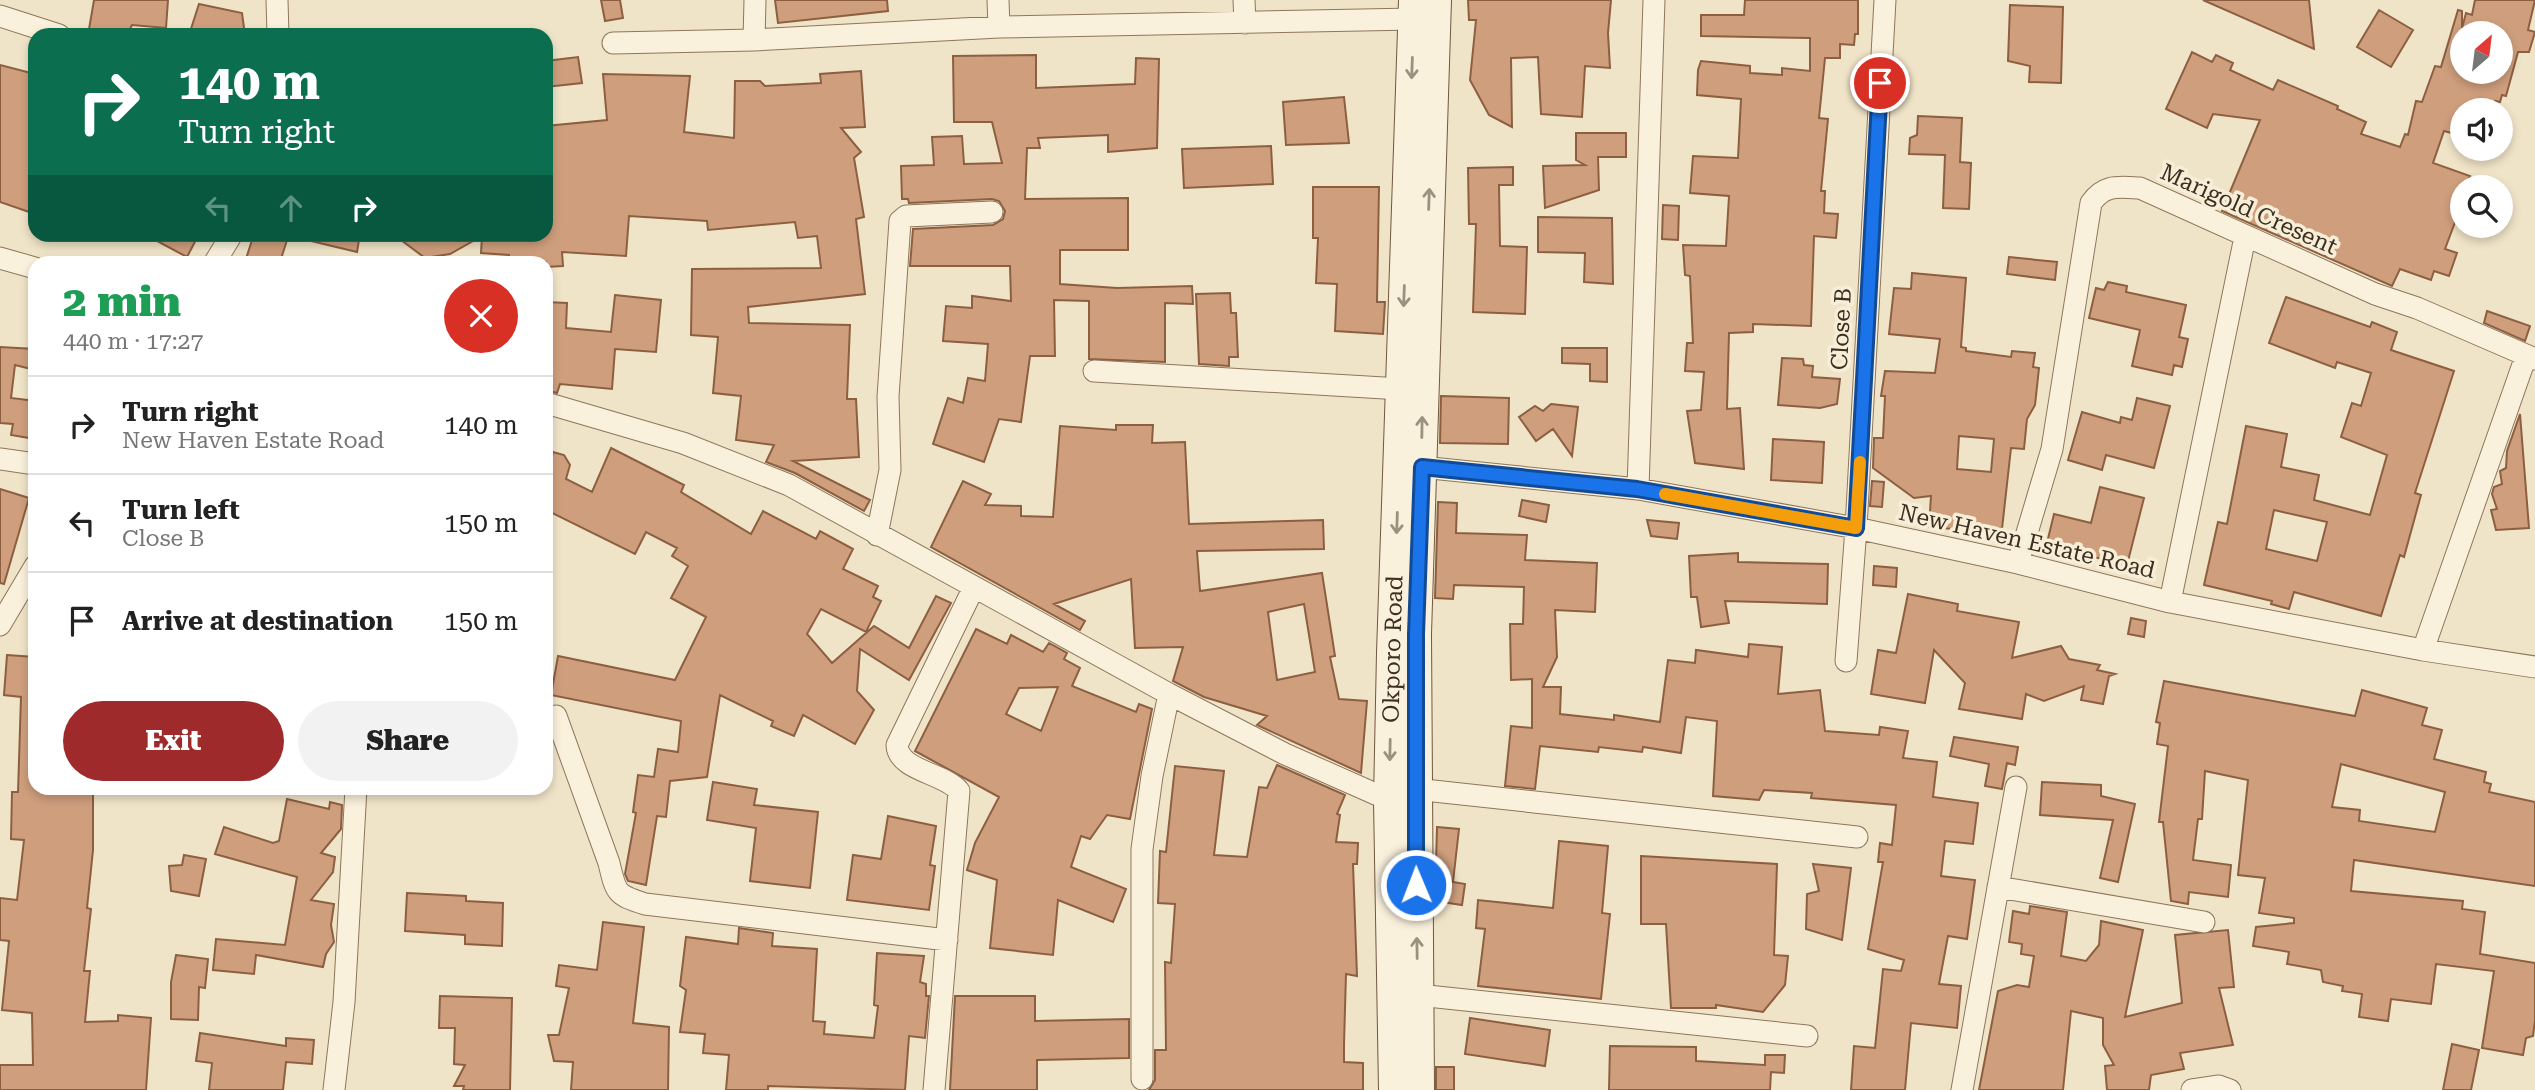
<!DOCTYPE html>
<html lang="en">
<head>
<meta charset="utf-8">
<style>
	body { margin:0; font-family:"Roboto Serif",serif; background:#f2f2f2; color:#222; height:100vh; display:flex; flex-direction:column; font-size:26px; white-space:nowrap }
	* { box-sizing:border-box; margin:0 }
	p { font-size:23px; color:#767676 }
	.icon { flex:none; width:38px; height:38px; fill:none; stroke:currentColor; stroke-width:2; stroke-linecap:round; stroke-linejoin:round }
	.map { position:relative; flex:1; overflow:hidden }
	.panel { position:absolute; left:28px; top:256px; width:525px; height:539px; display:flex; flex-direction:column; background:#fff; border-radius:21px; box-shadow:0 4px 10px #0003 }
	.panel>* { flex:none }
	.hud { position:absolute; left:28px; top:28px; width:525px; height:214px; border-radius:21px; box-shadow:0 4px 10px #0003; background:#0b6e4f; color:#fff; overflow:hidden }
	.needle { width:46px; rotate:28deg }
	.buttons { position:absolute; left:2450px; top:21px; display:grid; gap:14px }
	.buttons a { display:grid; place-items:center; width:63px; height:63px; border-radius:50%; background:#fff; box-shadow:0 4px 10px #0003; font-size:35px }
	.pin { position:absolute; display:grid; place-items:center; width:60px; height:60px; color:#fff; margin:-30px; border:4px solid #fff; border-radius:50%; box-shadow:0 2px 7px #0007 }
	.me { position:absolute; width:77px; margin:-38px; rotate:359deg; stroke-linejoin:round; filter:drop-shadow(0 0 5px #0008) }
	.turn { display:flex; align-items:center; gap:24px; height:147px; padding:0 35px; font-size:32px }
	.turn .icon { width:91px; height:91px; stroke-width:2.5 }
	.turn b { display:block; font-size:49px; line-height:60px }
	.lanes { display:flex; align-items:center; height:66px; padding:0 35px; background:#0003; justify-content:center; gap:35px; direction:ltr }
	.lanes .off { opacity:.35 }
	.round { display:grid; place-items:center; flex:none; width:74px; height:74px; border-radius:37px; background:#f2f2f2 }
	.overview { display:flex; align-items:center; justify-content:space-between; height:119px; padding:0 35px }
	h1 { font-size:42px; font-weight:800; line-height:52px; color:#1e9e55 }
	.primary-button { display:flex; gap:14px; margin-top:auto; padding:14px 35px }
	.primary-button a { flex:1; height:80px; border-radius:42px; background:#9e2a2b; color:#fff; font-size:28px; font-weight:800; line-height:80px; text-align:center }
	.primary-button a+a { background:#f2f2f2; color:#222 }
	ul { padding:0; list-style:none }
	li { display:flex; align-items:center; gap:21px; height:98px; padding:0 35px; border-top:2px solid #e0e0e0 }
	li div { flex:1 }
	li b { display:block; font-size:26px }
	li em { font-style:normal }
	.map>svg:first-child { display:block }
	.building { fill:#cf9f7d; stroke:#8d5f41; stroke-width:2; fill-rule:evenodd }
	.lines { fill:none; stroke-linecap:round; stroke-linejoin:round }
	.minor-casing { stroke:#8d765c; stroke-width:23 }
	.secondary-casing { stroke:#6f573f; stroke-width:32 }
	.minor { stroke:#faf1dc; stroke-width:21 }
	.secondary { stroke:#faf1dc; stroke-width:30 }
	.oneway { stroke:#9c907e }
	.route-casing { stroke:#114b97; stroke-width:18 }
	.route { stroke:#1a73e8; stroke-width:12 }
	.slow { stroke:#f59e0b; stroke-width:12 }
	.labels { text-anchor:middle; stroke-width:7; stroke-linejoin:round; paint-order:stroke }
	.street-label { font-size:23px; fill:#3d2e20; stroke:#f7eed8 }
</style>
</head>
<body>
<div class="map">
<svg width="2535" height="1090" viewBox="0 0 2535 1090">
	<rect width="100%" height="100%" fill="#f0e4c8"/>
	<path class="building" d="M94,0h74l-2,28 -34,-3 -5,10h-39z
		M601,0h19l3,18 -18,3z
		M775,0h112l1,11 -110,12z
		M1468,0h143l-3,33 2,35 -25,-2 -3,51 -41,-3 -3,-57 -27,1 1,69 -23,-12 -19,-35 6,-60h-7z
		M1745,0h113v34h-3l-1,11 -14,-1v14h-15l-6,60 9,1 -7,72h4l-1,22 14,1 -2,24 -22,-2 -3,90 -58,-2v8l-24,1 -2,76 13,-1 4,61 -49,-6 -8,-52 14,-1 3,-38 -19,-1 2,-28h6l-3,-67 -5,-1 -2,-30 43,1 3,-50 -39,-3 3,-37 45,2 3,-59 -44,-4 1,-25 3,-9 49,5v7l32,2v-7l28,3v-33l-109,-2v-21h43z
		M2203,0h106l5,49z
		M2475,0h60l-7,30 7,2 -6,20h-11l-12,44 -4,-1 -2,7 -5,-1 -2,9h-31v26l-18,-5 -11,32 37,13 -5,11h-3v32l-5,-2 -12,32 12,4 -8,23 -15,-5 -3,9 -31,-11 -8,17 -170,-75 38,-91 -47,-6 -6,14 -41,-19 26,-57 20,10 4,-7 17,8 -3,7 43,20 5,-10 60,26 -1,3 29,13 -5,12 39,13 5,-13 3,1 8,-34 6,1 13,-36 6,1 17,-57 4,1v17l4,-15 6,2zM2462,33h39v39h-39z
		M199,4l43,9 3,22h-56z
		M2010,5l53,2 -2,76 -32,-1 1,-16 -22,-5z
		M2379,10l34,20 -22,37 -34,-20z
		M1036,55v33l99,-4 1,-26 23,1 -2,89 -49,4v-17l-70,3 2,10h-13l-2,51 103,-1v52h-68v34l57,4 75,-2 1,18 -28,-1v59l-76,-3v-58l-35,-1 1,56h-25l-9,66 -22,-3 -15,43 -51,-18 15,-46 15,5 5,-25 17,3 3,-37 -45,-3 3,-35 26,2v-12l39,5 -1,-35h-100l3,-37 80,-4 10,-6 2,-8 -6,-10 -7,-2 -83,4 -1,-4h-6l-1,-33 33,-1 -2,-28 30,-1 2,28 38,-1 -10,-41h-38l-1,-66z
		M578,57l4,26 -36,4v-26z
		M0,65l35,9v140l-35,-12z
		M861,71l4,56 -24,1 20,24 -7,6 10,59 -8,2 9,75 -117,13 1,16 101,2 -3,74h9l3,58 -66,4 77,39 -6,11 -69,-38 -29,-11 8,-17 -38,-5 5,-44 -28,-3 5,-56 -27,-2 1,-66 129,-1 -4,-32 -19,2 -3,-16 -87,8 -1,-9 -78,-5 -3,40 -64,-4 1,14 -17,1v-5h-37v-7l-28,-2 1,-17 -32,18 -25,4 -32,-24h153v-108l61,-6 -4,-46 87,2 -6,56 50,6 1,-57h25l5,5 56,-3 -1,-9z
		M1344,97l5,46 -63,2 -3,-43z
		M1918,116l44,2 -2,44 11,1 -2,46 -26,-1 2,-53 -36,-1 1,-16 7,-3z
		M1576,133h50v24h-28l1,33 -54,18 -2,-42 42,-1 -9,-5z
		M1271,146l2,38 -89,4 -2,-39z
		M1513,167v18h-14l1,61 27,1 -2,67 -52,-2 3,-88h-7l-1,-56z
		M1313,187h66l-2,115h8l-2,32 -48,-3 2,-47 -21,-1 2,-45h-5z
		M1663,205l16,1 -1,34 -16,-1z
		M1538,217l74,1 1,66 -29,-2 1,-29 -47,-1z
		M144,234h55l-12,23z
		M260,234h29l-9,28h-35l8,-25 6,2z
		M312,234h48l-3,18 -46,-11z
		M2009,257l48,5 -2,18 -48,-6z
		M1912,273l54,5 -5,69 5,1v3l45,6 1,-6 23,2 -2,14 6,1 -4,37 -8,14 -3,30 -13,-1 -9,81 -48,-5 -1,5 -24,-2 2,-31 -17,2 -41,-30 1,-30h9l2,-42h-4l4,-25 50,2 5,-34 -51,-5 5,-46 17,1zM1959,436l35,3 -3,33 -34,-3z
		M2108,282l19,4 -1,6 60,13 -7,32 9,2 -6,28 -8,-2 -2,10 -40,-9 8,-36 -51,-12 7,-30 8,2z
		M1230,293l1,20h5l2,44h-9v9l-30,-2 -3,-70z
		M615,295l46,5 -5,52 -41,-3 -3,40 -52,-5 -3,9 -11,-3v-88l21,1 -1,25 45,4z
		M2286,297l84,30 2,-5 25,10 -6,18 63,21 -39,122 6,2 -17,62 -4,-2 -19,61 -87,-24 -5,17 -18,-5 1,-3 -68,-16 14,-63 9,2 19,-98 41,8 -6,33 38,8 -5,25 56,15 17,-60 -46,-18 11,-34 9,3 10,-33 -34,-11 -2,6 -66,-25zM2274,510l53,12 -10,39 -51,-12z
		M2487,311l43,15 -5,15 -41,-18z
		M0,347l35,2v21l-20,-5 -4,33 24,3v38l-24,-4 2,-11 -13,-1z
		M1562,348h45v34l-17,-1v-17l-28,-1z
		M1782,358l21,1 1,6 9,1 -1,11 28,2 -3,25 -17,4 -42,-3z
		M1441,396l68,2 -1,46 -68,-1z
		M2137,398l33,8 -16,62 -48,-13 -4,15 -34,-10 14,-48 38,11 1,-6 11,3z
		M1551,404l27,3 -6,49 -19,-27 -17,12 -17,-24 16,-11 8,5z
		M2520,414l9,114 -33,2 -5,-20 6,-1 -5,-15 2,-7 8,-3 -2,-13 6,-3 1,-17z
		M1116,425h37l-1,18 33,-1 4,82 134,-4 1,29 -127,2 3,40 122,-18 13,83 -5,1 9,42 28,2 -6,72 -104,-48 10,-9 -63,-19 -31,-16 10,-34 -48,1 -4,-69 -77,25 31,17 -5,9 -149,-83 32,-66 28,13 -6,11 36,1v10l32,1 7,-91 56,4zM1304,604l11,68 -38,8 -9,-68z
		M1773,439l51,3 -2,41 -51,-3z
		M611,448l73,37 -3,7 70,42 12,-23 53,28 4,-8 33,18 -10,20 35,17 -5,11 8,4 -15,31 -45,-23 -14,25 25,29 42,-37 35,22 27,-52 15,7 -42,77 -49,-31 -3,42 17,19 -19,34 -52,-29 -9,21 -23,-10 2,-5 -53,-26 -13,82 -37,4 -4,36 -9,-1 -11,69 -18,-4 -3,-7 11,-61 -3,-1 5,-37 16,2 4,-28 20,3 3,-31 -130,-26 7,-39 117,24 31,-63 -35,-19 17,-32 -16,-10 5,-8 -31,-16 -11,22 -89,-44v-56l6,2 1,-4 11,3 6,10 -4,14 26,13z
		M1872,481l12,1 -2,25 -12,-1z
		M2100,487l44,11 -17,67 -62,-15 -1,5 -19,-4 9,-37 37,9z
		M0,489l29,9 -25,86 -4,-1z
		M1522,500l27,5 -3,17 -27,-6z
		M1438,502l19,1 -1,30 71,2 -2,25 72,3 -2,49 -40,-2 2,47 -14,30h18l-1,27 54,6v-5l46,7 8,-62 27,3 1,-13 52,7 1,-13 33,3 -4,47 42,-4 5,41 54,4 1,-8 28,4 -5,27 34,4 -4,35 45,6 -5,41 -28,-3 -4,35 34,4 -8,59 -19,-3 -9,48 22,2 -4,42 -46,-5 -6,67h-54l3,-44 21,2 8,-79 18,2 3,-11 -36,-11 15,-87h-5l2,-19 12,2 4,-40 -85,-7 1,-5 -48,-3 -5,10 -46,-4 4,-75 -31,-4 -5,36 -38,-6 -1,5 -43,-5 -1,5 -58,-6 -5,43 -30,-3 6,-60 21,2v-49l-21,1 -1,-56h13l1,-37 -70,-2 -1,14 -18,-1z
		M1647,520l32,3 -2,16 -26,-3z
		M1738,553v9l90,2 -1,40 -102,-3 4,22 -28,4 -4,-30h-6l-2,-41z
		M1874,566l23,2 -1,19 -23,-2z
		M1908,594l50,10 -1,7 62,11 -7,36 49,-12 8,13 31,6 -3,5 18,4 -6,2 -6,28 -22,-4 3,-14 -40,15 -18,-7 -4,25 -63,-10 6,-26 -31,-33 -9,53 -54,-9 7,-44 18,3z
		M2131,618l15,3 -2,16 -16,-3z
		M976,629l31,15 4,-9 32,17 6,-9 18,10 -3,6 16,9 -8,18 64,26 3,-8 13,5 -22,110 -23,-4 -17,24 -9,-3 -10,31 55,22 -13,33 -55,-22 -5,55 -63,-7 7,-68 -30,-10 8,-27 24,-46 -84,-46zM1058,687l-17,44 -35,-17 13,-26z
		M7,655l28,2v131h42v6h16v56l-6,58 4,1 -7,62h6l-5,51 33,-1v-6l33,3 -5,72h-146v-25h33l-1,-52 -30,-3 7,-69 -9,-1v-42l17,2 7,-60 -13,-1 1,-47h6l3,-95 -17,-2z
		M2164,681l191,35 7,-26 65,18 -5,17 20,5 -8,29 52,13 -2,10 7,2 -2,8 46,10v84l-181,-26 -3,31 112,10 -1,8 23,3 -5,42 55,9v58l-2,15 -7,2 -3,17 -41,-7 12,-77 -58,-7 -5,40 -40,-5 -3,22 -29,-4 3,-23 -20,-3 1,-5 -20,-4 -2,-12 -34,-6 2,-12 -36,-6 3,-19 38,-4v-5l-35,-5 6,-35 -27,-3 10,-95 -43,-9 -3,48h-4l-5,41 38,5 -3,32 -39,-5 -1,12 -17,-3 -8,-79h-4l9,-76 -11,-2 3,-21 -4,-1zM2341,764l104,28 -10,40 -76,-11 1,-11 -28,-3z
		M1954,737l64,10 -3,18 -8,-2 -5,26 -17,-3 4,-22 -39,-8z
		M1277,765l68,30 -8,19 3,1 -4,27 22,1 -1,21h-4l4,112 -11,-2 -2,70v18l19,1v27h-214l6,-10v-30h11l-1,-88 6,1 4,-59 -17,-1 2,-52 6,1 9,-86 49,5 -10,84 33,2 12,-70 8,1z
		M713,782l44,7 -3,16 64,7 -8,76 -60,-7 6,-53 -49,-8z
		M2042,782l59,3v11l34,8 -17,78 -18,-4 13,-58 -73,-5z
		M287,799l42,10 1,-7 12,3 -1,24 -20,24 14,4 -2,15 -22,28 23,4 -3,21 3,17 -8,12 -3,13 -67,-12 -2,19 -41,-4 3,-31 69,6 12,-68 -82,-23 9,-27 49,16 6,-2z
		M888,816l48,10 -6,39 5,1 -6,44 -82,-10 6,-45 28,4z
		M1437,827l22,2 -6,53 12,2 -3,21 -27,-4z
		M1559,841l49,5 -6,67 8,1 -9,85 -123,-13 7,-57 -9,-1 2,-28 75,8z
		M184,855l22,4 -7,37 -28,-5 -2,-25 13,-1z
		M1641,856l136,8 -3,91 14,1 -3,29 -22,27 -47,-7v3h-45l-5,-84h-25z
		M1813,864l38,4 -9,72 -36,-11 1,-35 12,-3z
		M407,893l59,3v5l37,2 -1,43 -37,-2v-9l-60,-4z
		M2030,906l37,6 -6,44 25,5 13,-16 2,-24 42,9 -18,87 57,-14 -7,-68 53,-5 6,57 -15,1 14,57 -53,8 4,16 -33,6 -2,15h-42l-2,-24 9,-1 -11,-20v-27l-32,-7 -8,79h-84l19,-99 19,-6 12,2 5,-31 -13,-2 1,-10 -13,-2 4,-31 16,3z
		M603,922l41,5 -11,96 36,4 -1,63h-97l2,-28 -19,-1 -6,-26h11l10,-47 -13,-2 3,-21 38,5z
		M739,928l34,5 -1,13 45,3 -4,72 12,1 -1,12 50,4 4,-32 -4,-1 3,-52 47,3 -4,26 6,2v12h3l-4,42 -16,-2 -4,54 -137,-4v4h-42l3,-35 -26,-2 2,-19 -25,-2 6,-42 -6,-4 6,-49 52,7z
		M176,955l32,4 -3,29 -6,-1 -1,33 -27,-1v-37z
		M440,996l72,2 -2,92h-47l1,-4h-10l11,-21 -11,-1 1,-36h-16z
		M955,996h80v25l94,-2v39l-92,2v30h-87z
		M1470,1018l80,12 -5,36 -80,-12z
		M200,1033l86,13v-8l28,2 -2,24 -26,-2 -3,28h-74l3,-27 -16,-2z
		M2452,1044l27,6 -8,40h-28z
		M1610,1046l86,1v14l69,4v-10h20l-1,18 -13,-1 -1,18h-161z
		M1436,1067h18v23h-18z"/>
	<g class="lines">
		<defs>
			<path id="minor" d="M277,0l1,35
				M998,0l1,27
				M1244,0l1,23
				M0,16l59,19
				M754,40l1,-40
				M613,43l141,-3 245,-13 415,-8
				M0,258l35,10
				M215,262l17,-28
				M1094,371l307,18
				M546,403l137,40 106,42 380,209 116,60 104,46
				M0,459l35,5
				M1421,467l217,22 218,39 162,35 152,39 253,48 112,17
				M1638,489l16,-489
				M877,535l13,-65 -2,-73 12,-176 6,-5 86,-4
				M2018,563l34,-114 39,-246c13,-19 27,-16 49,-15l235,106 42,14 118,51
				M2170,602l75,-365
				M0,625l35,-59
				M2423,650l103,-294
				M1846,661l10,-133 29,-528
				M556,716l53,147c7,30 7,32 36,41l302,36
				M1415,789l442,48
				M1998,887l206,35
				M1418,995l389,41
				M1142,1079v-230l10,-73 17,-82
				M334,1090l10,-88 12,-214
				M934,1090l25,-299c-14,-18 -61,-20 -62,-46l76,-156
				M1962,1090l54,-303
				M2192,1090l27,-4 11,4"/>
			<g id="secondary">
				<path id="s1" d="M1394,1090l-5,-290 3,-147 22,-653"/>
				<path d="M1419,1090l-3,-456 20,-634"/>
			</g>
		</defs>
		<use href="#minor" class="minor-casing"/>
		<use href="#secondary" class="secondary-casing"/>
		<use href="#minor" class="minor"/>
		<use href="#secondary" class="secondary"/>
	</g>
	<defs><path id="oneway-shaft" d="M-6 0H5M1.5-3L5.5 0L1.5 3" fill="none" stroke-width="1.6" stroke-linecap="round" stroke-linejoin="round" transform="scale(1.75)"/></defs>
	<g class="oneway">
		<use href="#oneway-shaft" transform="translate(1412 68) rotate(92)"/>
		<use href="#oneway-shaft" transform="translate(1429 199) rotate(-88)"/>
		<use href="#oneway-shaft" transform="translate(1404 296) rotate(92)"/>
		<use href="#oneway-shaft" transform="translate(1422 427) rotate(-89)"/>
		<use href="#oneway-shaft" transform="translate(1397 523) rotate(92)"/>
		<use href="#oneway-shaft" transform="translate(1390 750) rotate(91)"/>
		<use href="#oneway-shaft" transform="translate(1417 948) rotate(-91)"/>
	</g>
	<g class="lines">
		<defs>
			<path id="route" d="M1416,885v-251l6,-167 215,22 219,39 24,-445"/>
		</defs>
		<use href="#route" class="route-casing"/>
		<use href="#route" class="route"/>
		<path class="slow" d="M1665,494l191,34 4,-66"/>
	</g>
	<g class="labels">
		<g class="street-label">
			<text transform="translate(2249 209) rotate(24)" y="8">Marigold Cresent</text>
			<text transform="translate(1841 329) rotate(-87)" y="8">Close B</text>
			<text transform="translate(2027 541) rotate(13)" y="8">New Haven Estate Road</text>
			<text dy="8" stroke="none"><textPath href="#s1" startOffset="441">Okporo Road</textPath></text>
		</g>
	</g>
</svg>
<div class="buttons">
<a><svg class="needle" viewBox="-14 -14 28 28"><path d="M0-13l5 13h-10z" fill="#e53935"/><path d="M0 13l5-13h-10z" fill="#767676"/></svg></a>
<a><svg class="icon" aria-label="sound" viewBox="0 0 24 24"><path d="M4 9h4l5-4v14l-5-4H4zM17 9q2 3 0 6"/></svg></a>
<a><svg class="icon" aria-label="search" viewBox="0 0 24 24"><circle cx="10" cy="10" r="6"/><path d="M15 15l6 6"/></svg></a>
</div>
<div class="pin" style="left:1880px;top:83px;background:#d93025"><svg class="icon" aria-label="arrive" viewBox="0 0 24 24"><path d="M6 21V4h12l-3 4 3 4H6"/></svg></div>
<svg class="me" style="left:1416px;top:885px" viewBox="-20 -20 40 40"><circle r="17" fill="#1a73e8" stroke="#fff" stroke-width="3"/><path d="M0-11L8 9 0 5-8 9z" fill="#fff"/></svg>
<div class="hud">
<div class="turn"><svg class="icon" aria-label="right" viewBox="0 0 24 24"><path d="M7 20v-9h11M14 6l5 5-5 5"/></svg><div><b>140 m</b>Turn right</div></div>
<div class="lanes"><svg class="icon off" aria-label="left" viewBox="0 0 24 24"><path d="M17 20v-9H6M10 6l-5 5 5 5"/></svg><svg class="icon off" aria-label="ahead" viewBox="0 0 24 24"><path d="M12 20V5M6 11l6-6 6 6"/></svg><svg class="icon" aria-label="right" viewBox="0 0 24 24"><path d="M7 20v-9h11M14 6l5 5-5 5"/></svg></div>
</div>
<section class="panel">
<div class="overview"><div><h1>2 min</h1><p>440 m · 17:27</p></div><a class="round" style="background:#d93025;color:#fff"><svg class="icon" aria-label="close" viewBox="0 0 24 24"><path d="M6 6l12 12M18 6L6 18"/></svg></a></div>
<ul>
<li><svg class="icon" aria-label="right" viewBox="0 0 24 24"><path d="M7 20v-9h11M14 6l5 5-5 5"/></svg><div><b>Turn right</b><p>New Haven Estate Road</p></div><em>140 m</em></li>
<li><svg class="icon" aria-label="left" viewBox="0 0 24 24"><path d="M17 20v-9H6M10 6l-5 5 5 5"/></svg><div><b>Turn left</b><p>Close B</p></div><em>150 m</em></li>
<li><svg class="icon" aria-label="arrive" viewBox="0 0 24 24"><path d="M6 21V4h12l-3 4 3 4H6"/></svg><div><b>Arrive at destination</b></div><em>150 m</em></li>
</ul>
<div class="primary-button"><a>Exit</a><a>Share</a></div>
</section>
</div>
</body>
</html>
